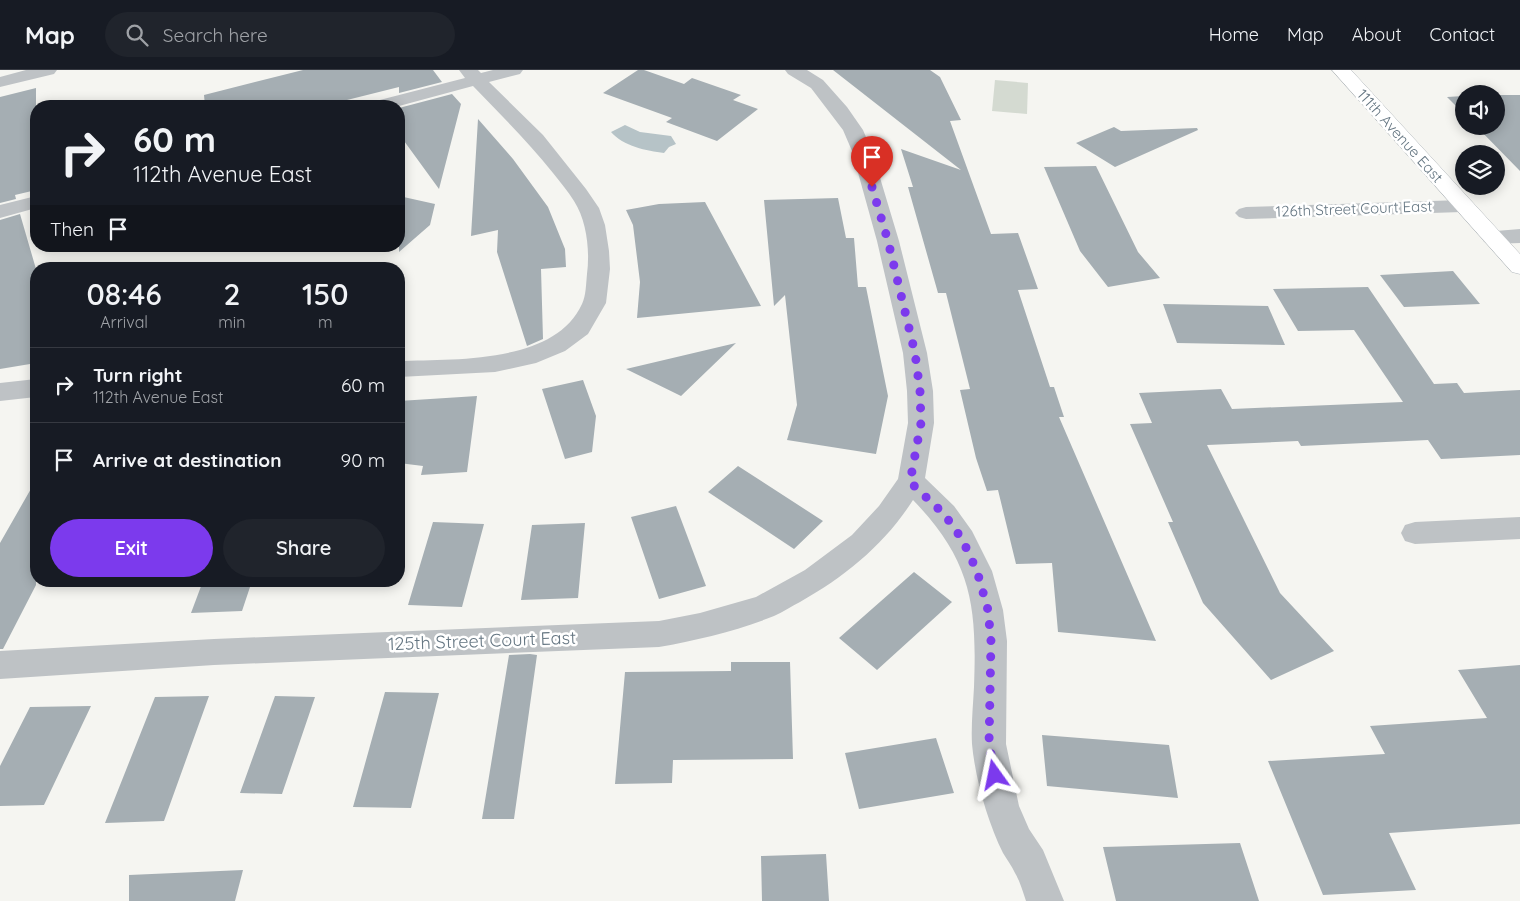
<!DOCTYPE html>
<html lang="en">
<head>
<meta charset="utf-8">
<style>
	body { margin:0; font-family:Quicksand,sans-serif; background:#20242c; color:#f1f3f6; height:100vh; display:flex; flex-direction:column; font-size:19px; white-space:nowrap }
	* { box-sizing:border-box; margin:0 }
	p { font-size:16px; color:#9ea1a6 }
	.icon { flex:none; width:28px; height:28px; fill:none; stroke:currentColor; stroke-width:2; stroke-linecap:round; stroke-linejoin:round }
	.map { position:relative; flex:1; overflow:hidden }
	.details { position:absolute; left:30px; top:192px; width:375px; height:325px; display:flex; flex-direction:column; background:#171b24; border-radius:20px; box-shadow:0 2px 12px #0003 }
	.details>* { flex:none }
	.top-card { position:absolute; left:30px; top:30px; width:375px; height:152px; border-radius:20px; box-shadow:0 2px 12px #0003; background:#171b24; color:#f1f3f6; overflow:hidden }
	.buttons { position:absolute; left:1455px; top:15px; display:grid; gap:10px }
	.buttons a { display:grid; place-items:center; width:50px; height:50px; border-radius:50%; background:#171b24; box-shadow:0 2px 12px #0003; font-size:25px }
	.pin { position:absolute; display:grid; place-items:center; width:42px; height:42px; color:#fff; margin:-51px -21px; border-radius:50% 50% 50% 0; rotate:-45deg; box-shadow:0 0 5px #0007 }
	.pin .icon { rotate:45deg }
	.me { position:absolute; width:55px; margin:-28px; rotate:348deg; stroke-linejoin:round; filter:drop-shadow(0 0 4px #0008) }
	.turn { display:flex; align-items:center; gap:18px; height:105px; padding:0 20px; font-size:22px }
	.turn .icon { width:65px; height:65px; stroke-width:2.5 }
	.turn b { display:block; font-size:35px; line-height:42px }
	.then { display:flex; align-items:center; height:48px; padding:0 20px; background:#0003; gap:10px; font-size:19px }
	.eta { display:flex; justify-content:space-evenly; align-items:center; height:85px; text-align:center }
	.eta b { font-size:30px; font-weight:600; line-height:35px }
	.action { display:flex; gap:10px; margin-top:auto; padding:10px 20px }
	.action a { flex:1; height:58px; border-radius:30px; background:#7c3aed; color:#fff; font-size:20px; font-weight:600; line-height:58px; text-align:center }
	.action a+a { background:#20242c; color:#f1f3f6 }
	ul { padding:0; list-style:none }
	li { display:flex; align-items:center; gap:15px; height:75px; padding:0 20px; border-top:1px solid #363941 }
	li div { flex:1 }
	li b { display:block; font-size:19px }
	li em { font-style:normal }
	header { display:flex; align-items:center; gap:30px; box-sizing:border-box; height:70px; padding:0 25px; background:#171b24; border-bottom:1px solid #363941 }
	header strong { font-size:24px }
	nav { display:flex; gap:28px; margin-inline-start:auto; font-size:18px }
	.search { width:350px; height:45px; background:#20242c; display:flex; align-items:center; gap:12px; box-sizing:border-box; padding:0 18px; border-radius:28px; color:#9ea1a6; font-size:19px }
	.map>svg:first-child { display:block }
	.green { fill:#d4dad1 }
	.water { fill:#b6c3c7 }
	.building { fill:#a5aeb3 }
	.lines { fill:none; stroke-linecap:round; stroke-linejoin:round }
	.secondary-casing { stroke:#b0b6ba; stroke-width:1 }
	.street { fill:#bec2c5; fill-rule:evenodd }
	.secondary { fill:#fff; fill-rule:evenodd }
	.route { stroke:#7c3aed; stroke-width:9; stroke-dasharray:0 16.2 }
	.labels { text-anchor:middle; stroke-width:5; stroke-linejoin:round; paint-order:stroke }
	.far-street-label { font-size:15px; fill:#657682; stroke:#fff }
	.street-label { font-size:18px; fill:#657682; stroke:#fff }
</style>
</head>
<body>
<header>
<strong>Map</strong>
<div class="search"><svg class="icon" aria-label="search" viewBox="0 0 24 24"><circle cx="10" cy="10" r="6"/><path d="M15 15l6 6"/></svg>Search here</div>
<nav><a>Home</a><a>Map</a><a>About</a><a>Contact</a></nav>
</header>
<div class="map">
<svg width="1520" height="831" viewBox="0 0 1520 831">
	<rect width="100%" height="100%" fill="#f5f5f1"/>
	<path class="green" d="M995,10l33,3 -1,31 -35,-3z"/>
	<path class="water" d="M625,55l15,7 31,4 5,8 -7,3 -5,6c-17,-2 -41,-7 -53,-21z"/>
	<path class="building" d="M303,0h130l9,12 -43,11v-6l-76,19h-118l-1,-11z
		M638,0h6l40,14 8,-6 49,17 -8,5 25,9 -41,32 -51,-19 6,-4 -69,-25z
		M833,0h97l10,7 21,43 -11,1 41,113 27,-1 20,56 -20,1 32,97h4l10,30h-5l97,224 -98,-9 -6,-69 -36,1 -18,-74 -11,1 -11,-33 -16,-68 10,-1 -24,-96h-8l-30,-106h5l-12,-38 60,21z
		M36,18v102l-21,5 1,4 -16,4v-106z
		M452,24l9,10 -22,85 -40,-55v-26z
		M1496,25h24v76l-44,-45h20z
		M1464,26v18l-17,-17z
		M478,49l35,40 35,48 17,42 1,18 -25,2 2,70 -16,7 -30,-94 1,-22 -27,6z
		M1114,57l7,4 76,-3 1,2 -83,37 -39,-24z
		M1096,96l42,86 22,26 -52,9 -28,-36 -36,-84z
		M399,126l36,8 -5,21 -31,27z
		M838,128l8,40h8l4,49h8l22,109 -12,58 -89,-14 10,-35 -12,-110 -11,11 -10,-106z
		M705,132l56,104 -124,12 3,-36 -7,-57 -7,-15 33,-6z
		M20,144l16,55v94l-36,6v-149z
		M1453,201l27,33 -76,3 -24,-32z
		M1368,217l66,97 23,-1 7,10 56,-3v65l-79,4 -13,-19 -127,6 -3,-5 -91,4 73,148 54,58 -63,29 -68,-77 -35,-81h5l-43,-98 22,-1 -13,-30 82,-4 11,20 171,-7 -49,-72 -56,1 -25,-42z
		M1163,234l105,2 17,39 -108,-2z
		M736,273l-55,53 -55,-27z
		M583,310l13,36 -4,36 -27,7 -23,-70z
		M477,326l-10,76 -46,3 2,-9 -24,-3v-62z
		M738,396l85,55 -29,28 -86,-57z
		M36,410v105l-33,64h-3v-106z
		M676,436l30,80 -47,13 -28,-82z
		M433,452l51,2 -22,83 -54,-2z
		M585,453l-7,75 -57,2 11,-75z
		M914,502l38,30 -75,68 -38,-32z
		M203,511h49l-10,30 -51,2z
		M530,584l7,1 -23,164h-32l27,-164z
		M731,592h59l3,97 -120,1 -1,23 -57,1 10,-112 106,-1z
		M1520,595v159l-131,9 27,57 -93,5 -55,-134 117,-7 -15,-28 117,-8 -29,-48z
		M385,622l54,1 -28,115 -58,-1z
		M209,626l-45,125 -59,2 50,-126z
		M275,626l40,1 -33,97 -42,-1z
		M91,636l-47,99 -44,1v-40l30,-59z
		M1042,665l127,10 9,53 -131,-12z
		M936,668l18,55 -95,16 -14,-56z
		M1240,773l19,58h-143l-13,-54z
		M826,784l3,47h-67l-1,-45z
		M243,800l-8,31h-106v-26z"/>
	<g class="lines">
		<defs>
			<path id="secondary" d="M1332,0h19l169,184v20l-8,-2z"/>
		</defs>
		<use href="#secondary" class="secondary-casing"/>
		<path class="street" d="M26,0h31l-3,4 -54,13v-10z
			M459,0h19l3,3 12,-3h30l-3,4 -31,8 54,53 43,54 13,19 6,17 4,26 1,18 -4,34 -18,31 -23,17 -29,12 -41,9 -96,5v-16c55,-2 156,3 183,-57 4,-8 4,-20 5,-30 3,-23 0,-53 -13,-73 -6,-10 -14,-19 -21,-28 -25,-31 -52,-58 -80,-87l-74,20h-29l2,-4 93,-24z
			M785,0h22l16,10 24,27 16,23 9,21 27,90 28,112 6,38 1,32 -9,55 29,28 18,25 20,40 11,39 4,31 -1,103 13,62 10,23 14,21 21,51h-38c-3,-9 -6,-20 -11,-28 -3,-7 -8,-13 -12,-20 -15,-30 -28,-75 -31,-109 -1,-18 1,-38 2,-57 3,-81 -2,-126 -61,-187 -28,44 -67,76 -113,102 -8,4 -17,10 -26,14 -37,15 -77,24 -115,31l-445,18 -214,14v-28l214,-12 445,-18 41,-8 56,-16 49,-27 47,-35 27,-29 19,-27 10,-56 -1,-32 -4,-38 -26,-112 -25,-90 -9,-21 -32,-42 -23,-14z
			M36,126v12l-36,10v-13z
			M1462,130l7,2 4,4 -4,4 -7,2 -216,7 -7,-2 -4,-4 4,-4 7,-2z
			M1520,159v14l-28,1 -8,-2 -3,-5 3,-5z
			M36,309v18l-36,4v-18z
			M1520,447v22l-105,5 -10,-3 -4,-8 4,-8 10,-3z"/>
		<use href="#secondary" class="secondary"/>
	</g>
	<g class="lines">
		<path class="route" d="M872,117l16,54 27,112 5,38 1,32 -11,59 34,32 18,25 15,32 11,39 3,31 -2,103 6,31"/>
	</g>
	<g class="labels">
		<g class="far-street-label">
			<text transform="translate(1400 66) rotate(48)" y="5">111th Avenue East</text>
			<text transform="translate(1354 139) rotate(-2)" y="5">126th Street Court East</text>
		</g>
		<g class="street-label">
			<text transform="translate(482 571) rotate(-2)" y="6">125th Street Court East</text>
		</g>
	</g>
</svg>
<div class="buttons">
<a><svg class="icon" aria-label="sound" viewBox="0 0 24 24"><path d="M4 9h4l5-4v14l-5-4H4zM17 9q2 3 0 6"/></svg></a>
<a><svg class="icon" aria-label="layers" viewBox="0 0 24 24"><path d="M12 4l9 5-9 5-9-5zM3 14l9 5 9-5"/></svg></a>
</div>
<div class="pin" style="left:872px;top:117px;background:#d93025"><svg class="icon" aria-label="arrive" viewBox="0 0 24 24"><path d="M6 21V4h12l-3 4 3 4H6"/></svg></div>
<svg class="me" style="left:995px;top:705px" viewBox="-20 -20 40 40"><path d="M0-17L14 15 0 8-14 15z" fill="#7c3aed" stroke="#fff" stroke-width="4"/></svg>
<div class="top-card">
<div class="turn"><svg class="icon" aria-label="right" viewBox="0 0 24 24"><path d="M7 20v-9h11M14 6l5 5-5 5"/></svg><div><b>60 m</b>112th Avenue East</div></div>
<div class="then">Then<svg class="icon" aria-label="arrive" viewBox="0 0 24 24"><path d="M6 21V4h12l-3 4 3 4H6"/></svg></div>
</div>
<section class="details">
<div class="eta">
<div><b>08:46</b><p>Arrival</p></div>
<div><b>2</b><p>min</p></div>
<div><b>150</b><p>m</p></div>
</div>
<ul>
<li><svg class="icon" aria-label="right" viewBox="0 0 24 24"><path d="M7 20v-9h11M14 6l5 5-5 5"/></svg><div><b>Turn right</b><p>112th Avenue East</p></div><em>60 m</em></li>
<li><svg class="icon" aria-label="arrive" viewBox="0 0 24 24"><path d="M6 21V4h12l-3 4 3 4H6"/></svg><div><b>Arrive at destination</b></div><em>90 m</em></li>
</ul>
<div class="action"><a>Exit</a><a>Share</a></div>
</section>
</div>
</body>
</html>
